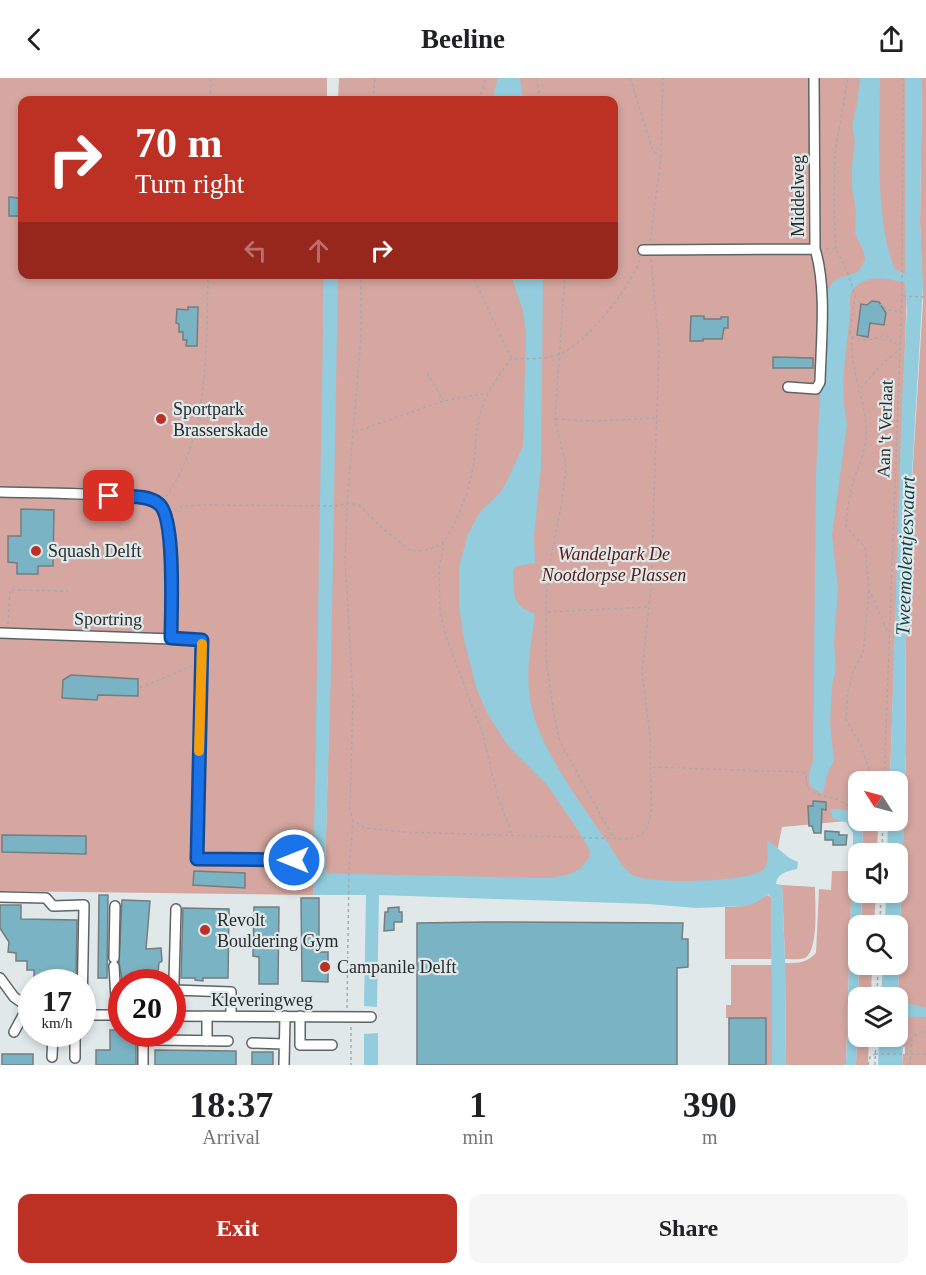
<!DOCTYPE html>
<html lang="en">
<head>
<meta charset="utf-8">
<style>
	body { margin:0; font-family:Georgia,serif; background:#f6f6f6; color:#202124; height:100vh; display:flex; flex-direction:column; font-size:22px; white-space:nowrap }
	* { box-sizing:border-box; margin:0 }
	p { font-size:20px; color:#757577 }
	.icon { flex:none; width:33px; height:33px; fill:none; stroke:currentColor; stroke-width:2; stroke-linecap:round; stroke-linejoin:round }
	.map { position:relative; height:987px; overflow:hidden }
	.details { display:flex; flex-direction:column; background:#fff; flex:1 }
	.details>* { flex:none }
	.top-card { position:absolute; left:18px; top:18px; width:600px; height:183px; border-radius:12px; box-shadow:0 3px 9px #0003; background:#bd3024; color:#fff; overflow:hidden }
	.needle { width:39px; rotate:306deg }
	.buttons { position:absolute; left:848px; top:693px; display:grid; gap:12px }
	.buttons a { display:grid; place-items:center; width:60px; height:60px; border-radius:12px; background:#fff; box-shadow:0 3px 9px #0003; font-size:30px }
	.speed { position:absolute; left:18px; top:891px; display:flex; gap:12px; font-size:30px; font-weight:700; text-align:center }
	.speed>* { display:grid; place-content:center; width:78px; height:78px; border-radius:50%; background:#fff; box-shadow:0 3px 9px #0003; line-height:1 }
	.speed small { font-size:15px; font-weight:400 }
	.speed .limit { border:9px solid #d22; background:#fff; color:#111 }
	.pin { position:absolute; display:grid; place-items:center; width:51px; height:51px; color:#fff; margin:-26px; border-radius:12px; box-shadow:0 3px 9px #0006 }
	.me { position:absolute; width:66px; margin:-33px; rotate:270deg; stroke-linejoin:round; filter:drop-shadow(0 0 4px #0008) }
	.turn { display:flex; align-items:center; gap:21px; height:126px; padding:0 18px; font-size:27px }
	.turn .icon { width:78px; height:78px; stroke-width:2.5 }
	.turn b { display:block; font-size:42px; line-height:51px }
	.lanes { display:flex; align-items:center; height:57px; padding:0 18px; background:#0003; justify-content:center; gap:30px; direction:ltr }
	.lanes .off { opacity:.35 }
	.eta { display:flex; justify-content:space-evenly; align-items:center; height:102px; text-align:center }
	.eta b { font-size:36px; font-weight:800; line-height:42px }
	.button { display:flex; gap:12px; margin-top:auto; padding:12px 18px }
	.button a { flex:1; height:69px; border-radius:12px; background:#bd3024; color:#fff; font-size:24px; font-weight:800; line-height:69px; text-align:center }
	.button a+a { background:#f6f6f6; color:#202124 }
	header { display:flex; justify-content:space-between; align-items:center; height:78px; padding:0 18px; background:#fff; font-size:27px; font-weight:800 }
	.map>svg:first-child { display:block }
	.green { fill:#d5a7a0 }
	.water { fill:#92ccdd }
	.building { fill:#7ab3c3; stroke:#767d7f; stroke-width:1.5 }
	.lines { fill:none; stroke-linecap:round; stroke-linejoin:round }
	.minor-casing { stroke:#5d6466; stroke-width:12 }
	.path { stroke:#a5abad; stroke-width:1.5; stroke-dasharray:3 3; stroke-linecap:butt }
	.minor { stroke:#fff; stroke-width:9 }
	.route-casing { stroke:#114b97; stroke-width:15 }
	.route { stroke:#1a73e8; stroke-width:10 }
	.slow { stroke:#f59e0b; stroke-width:10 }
	.poi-dot { fill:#bd3024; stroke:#e0e8ea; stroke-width:2 }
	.labels { text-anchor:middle; stroke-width:4.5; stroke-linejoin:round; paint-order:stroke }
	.street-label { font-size:18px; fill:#282b2c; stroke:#e0e8ea }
	.poi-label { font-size:18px; fill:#282b2c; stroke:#e0e8ea; text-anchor:start }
	.park-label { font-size:18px; font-style:italic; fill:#581a13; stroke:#e0e8ea }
	.water-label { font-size:20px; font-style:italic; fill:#0a3f4c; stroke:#e0e8ea }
</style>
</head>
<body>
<header><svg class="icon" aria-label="back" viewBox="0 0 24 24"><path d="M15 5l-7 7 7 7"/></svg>Beeline<svg class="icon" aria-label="share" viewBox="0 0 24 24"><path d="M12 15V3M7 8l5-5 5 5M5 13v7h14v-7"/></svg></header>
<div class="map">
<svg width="926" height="987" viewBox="0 0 926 987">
	<rect width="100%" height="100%" fill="#e0e8ea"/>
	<path class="green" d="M0,0h327v22h-305v174l302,1 -3,288 -8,332 -313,-4z
		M339,0h567l2,182 -18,521 -32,1v38l-76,7 -8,41 -30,27 -415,-11 -1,-11 -3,-2 5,-186 5,-410 279,-1v-174h-276z
		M922,0h4v987h-24l1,-11h2v-7h-2l1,-26 -6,-28 8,-241 -1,-158 18,-292 -3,-79z
		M862,743h11l5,6 -1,26h-14z
		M832,793h20l-6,194h-60l-1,-102c14,0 21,0 31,-10l3,-64 12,1z
		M782,807l33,2c0,16 4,63 -10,71 -6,2 -14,1 -20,1z
		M862,815h14l-2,32h-13z
		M768,817l3,2 1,62h-47v-52l20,-1z
		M731,887h41v100h-6v-46l-40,-1v-13h5z
		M859,887h13l-1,32 -13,1v38l11,1 -1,28h-12z"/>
	<path class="water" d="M498,0h22l3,22h-31z
		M860,0h20c0,53 -6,143 15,191l10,5v-196h17l-2,145 3,63 -18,308 1,158 -8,241c5,12 16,11 28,15v9h-14l-8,3 -2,45h-24l1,-28 18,-1v-38l-16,-1 2,-32 14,-1v-38l-12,-1 1,-32 11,-1v-38l-10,-1 1,-32 9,-1v-38l-7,-1 12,-382 5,-91 -2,-25c-16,-4 -39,-10 -52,7 -5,7 -2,14 -3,22 -3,37 -11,74 -3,112l-15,111 6,54 -4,53 2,26 -4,18 -2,37 4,37 -7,15 -4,18c-19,-5 -15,-16 -10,-32l3,-286 9,-183 10,-12 23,-8 7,-12 -1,-8 -9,-19 1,-23 -4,-22v-24l3,-21 -3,-17 5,-22z
		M324,197h14l-7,396 -6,200 3,2 26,1 194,4 19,-3 13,-6 9,-11 1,-7 -10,-18 -32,-47 -39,-39 -22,-34 -11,-26 -12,-48 -5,-33v-39l9,-33 12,-22 19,-18 6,-9 18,-39 3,-113 -3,-22 -12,-36h32l-2,192 -7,69 1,27 -18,3 -4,4c1,23 -2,36 22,44 -4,32 -11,63 -3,95 10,42 51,98 76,134 7,10 14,26 25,32 16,10 115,7 130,-5 7,-5 4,-22 4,-30 13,8 16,16 31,22l-1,7c-9,2 -20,4 -21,15l6,1 3,74 1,106h-14l-1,-168 -2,-3 -14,9 -10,3 -49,2 -48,-4 -269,-9 -2,112 -13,-1 2,-111h-53z
		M830,731h8l16,3 4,2v6l4,1 1,32 -5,1v9l-5,-4v-26l-7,-11 -13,-3z
		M852,793h6v21l4,1 -1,32 -3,1 1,39 -3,100h-10z
		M378,955v32h-14v-31z"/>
	<path class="building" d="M9,119l10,1v18h-10z
		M872,223l7,1 7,11 -2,12 -14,-2 -2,14 -11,-2 4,-31 6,1z
		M188,229h10l-1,39h-11l1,-6h-4v-8h-4v-8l-3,-1 1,-14 11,1z
		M691,238h13v3h17v-2h7v11h-4l-2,11h-19v2h-13z
		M773,279l40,1v10h-40z
		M21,431l33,1 -1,56h-15v8h-21v-11l-9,-1v-26h13z
		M71,597l67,4v17l-40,-1 -1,5 -35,-2 1,-18z
		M813,723l13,1v8l-4,-1 -1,24h-7l-2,-7h-3l-1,-20h5z
		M825,753l14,1v3h8l-1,10h-13v-5h-8z
		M2,757l84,1v18l-84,-2z
		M194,793l51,2v15l-52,-3z
		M99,817h9l-1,83h-9z
		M301,820h18v54h9v30l-26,-1z
		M122,822l28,1 -4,48 15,-1 1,13 -3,2 -2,17 -35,-1 -3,-17z
		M0,827h21v14l56,1 -1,58h-16v4h-18v-5h-8v-7h-7v-9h-11v-8l-8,-1 1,-10 -9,-14z
		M254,829h25l-1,77h-19v-27l-6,-1z
		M399,829v5h3v10h-8v8l-10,1 1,-19h3v-4z
		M183,830l46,1 -1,69h-25v3l-8,-1v-2h-14z
		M486,844l197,1 -1,16h6v28l-11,1v97h-260v-142z
		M729,940h37v47h-37z
		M110,952h12v4h14v31h-40v-15h14z
		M155,972l81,1v14h-81z
		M252,974h21v13h-21z
		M2,976h31v11h-31z"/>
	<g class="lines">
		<defs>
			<path id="minor" d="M643,172l172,-1
				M788,309l28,2 4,-7c1,-40 7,-95 -5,-133l-1,-171
				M0,414c24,1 148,0 160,13 15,15 11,109 11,132
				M0,555l202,7 -5,219 97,1
				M0,819l46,1 7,8 31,-1 -2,103
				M114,880l1,-52
				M114,888l3,49
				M0,900l14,19 18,13
				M174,912l57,2v24
				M82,937h40
				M172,938l199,1
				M173,938l3,-107
				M300,938v29h32
				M14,954l13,-24
				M156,962l72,1
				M207,963v-25
				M252,965l32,1
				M52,979l1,-23
				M75,980v-24
				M143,987v-31
				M284,987l1,-49"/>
		</defs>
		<use href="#minor" class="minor-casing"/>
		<path class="path" d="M536,0l5,22
			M630,0l23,73 7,6
			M210,22l1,-22
			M373,22l2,-22
			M479,22l7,-22
			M650,163l11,-84 2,-79
			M826,171h10l11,22 8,25 -5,37 2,4c11,5 21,3 32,-2l6,2 1,4 9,5
			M836,171l-2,-42 1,-54 13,-75
			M361,196v63l-14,166 -2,55 8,140 -3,112 3,10 12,8 39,4 225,7c5,-2 10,-3 14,-6 13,-12 7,-49 7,-66l150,5 6,2 1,13c9,10 21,8 33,14 6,3 11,7 18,9
			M472,196l39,84
			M565,196l-10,145 11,47 -4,36 -13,65 -3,34v57l8,57 6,27 53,95
			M903,218l23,1
			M880,227l3,-1 3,6 15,2
			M852,259c-3,34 16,66 14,100 -1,19 -11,35 -15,53 -3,12 -4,24 -5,37l19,20 4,42 19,44
			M427,295l16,27
			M861,310l20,-23 19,-16
			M556,341l38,2 62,-3
			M355,354l88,-31 45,-8
			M166,419c44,-64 40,-149 42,-223
			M174,432l9,-4 22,-1 132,1 10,-3 12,2 23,23 29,23c11,0 22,-1 31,-8 13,-12 29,-59 31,-77 3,-14 2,-28 5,-42 4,-24 18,-46 33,-65 16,-1 32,1 47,-4 28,-10 72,-68 82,-95
			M443,464v8l-4,17 1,45 6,24 37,99 14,60 15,39
			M869,512l-6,64 -9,15 -6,22 -2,29 15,25 12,37
			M548,534l100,-5
			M8,546l2,-34 58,1
			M140,610l52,-22
			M650,687v-29l-8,-64 9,-85 8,-241 -8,-88
			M884,704l18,-486 1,-218
			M882,776l1,-34
			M880,848l1,-34
			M877,920l1,-34
			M347,930l2,-139 4,-48
			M351,949v38
			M875,976h51
			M868,987l2,-8 5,-3
			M875,987l1,-29
			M910,987l2,-26 7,-7h7"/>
		<use href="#minor" class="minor"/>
	</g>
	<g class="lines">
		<defs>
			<path id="route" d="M109,418c14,1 39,-2 50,8 17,14 12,110 12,134l31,2 -5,219 97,1"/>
		</defs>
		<use href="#route" class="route-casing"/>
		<use href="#route" class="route"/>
		<path class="slow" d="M199,673l3,-107"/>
	</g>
	<g class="poi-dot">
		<circle cx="161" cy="341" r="6"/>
		<circle cx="36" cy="473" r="6"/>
		<circle cx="205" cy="852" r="6"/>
		<circle cx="325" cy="889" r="6"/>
	</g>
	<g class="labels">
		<g class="street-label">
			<text transform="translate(798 118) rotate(-90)" y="6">Middelweg</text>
			<text transform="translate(885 351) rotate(-88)" y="6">Aan 't Verlaat</text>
			<text transform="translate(108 541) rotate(1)" y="6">Sportring</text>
			<text x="262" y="928">Kleveringweg</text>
		</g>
		<g class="poi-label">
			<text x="173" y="337">Sportpark<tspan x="173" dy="21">Brasserskade</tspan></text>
			<text x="48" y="479">Squash Delft</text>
			<text x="217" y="848">Revolt<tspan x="217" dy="21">Bouldering Gym</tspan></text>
			<text x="337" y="895">Campanile Delft</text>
		</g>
		<g class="park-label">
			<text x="614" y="482">Wandelpark De<tspan x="614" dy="21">Nootdorpse Plassen</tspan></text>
		</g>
		<g class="water-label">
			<text transform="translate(905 478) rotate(-88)" y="7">Tweemolentjesvaart</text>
		</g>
	</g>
</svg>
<div class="buttons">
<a><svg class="needle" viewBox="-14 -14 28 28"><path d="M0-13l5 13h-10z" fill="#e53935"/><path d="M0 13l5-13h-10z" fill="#757577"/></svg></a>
<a><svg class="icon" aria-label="sound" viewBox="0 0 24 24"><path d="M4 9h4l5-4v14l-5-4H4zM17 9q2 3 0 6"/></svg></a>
<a><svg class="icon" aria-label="search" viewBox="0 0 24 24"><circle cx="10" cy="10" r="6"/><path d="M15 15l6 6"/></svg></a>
<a><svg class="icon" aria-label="layers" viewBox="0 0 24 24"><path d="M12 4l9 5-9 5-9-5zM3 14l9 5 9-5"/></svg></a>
</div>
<div class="speed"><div>17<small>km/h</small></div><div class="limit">20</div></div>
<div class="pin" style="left:109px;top:418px;background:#d93025"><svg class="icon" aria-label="arrive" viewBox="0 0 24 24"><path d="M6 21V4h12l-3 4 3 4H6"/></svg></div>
<svg class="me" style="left:294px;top:782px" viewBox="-20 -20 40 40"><circle r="17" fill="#1a73e8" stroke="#fff" stroke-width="3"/><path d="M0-11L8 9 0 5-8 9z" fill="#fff"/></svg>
<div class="top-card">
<div class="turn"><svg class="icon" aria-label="right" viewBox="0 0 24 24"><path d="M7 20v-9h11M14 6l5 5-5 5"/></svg><div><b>70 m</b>Turn right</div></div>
<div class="lanes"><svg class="icon off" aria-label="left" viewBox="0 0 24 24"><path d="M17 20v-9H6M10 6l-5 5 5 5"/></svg><svg class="icon off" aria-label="ahead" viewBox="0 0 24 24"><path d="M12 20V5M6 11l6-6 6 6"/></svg><svg class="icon" aria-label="right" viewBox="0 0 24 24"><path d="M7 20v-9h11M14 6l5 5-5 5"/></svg></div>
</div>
</div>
<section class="details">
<div class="eta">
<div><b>18:37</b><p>Arrival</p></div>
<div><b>1</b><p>min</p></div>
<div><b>390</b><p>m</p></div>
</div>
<div class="button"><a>Exit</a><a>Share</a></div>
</section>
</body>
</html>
